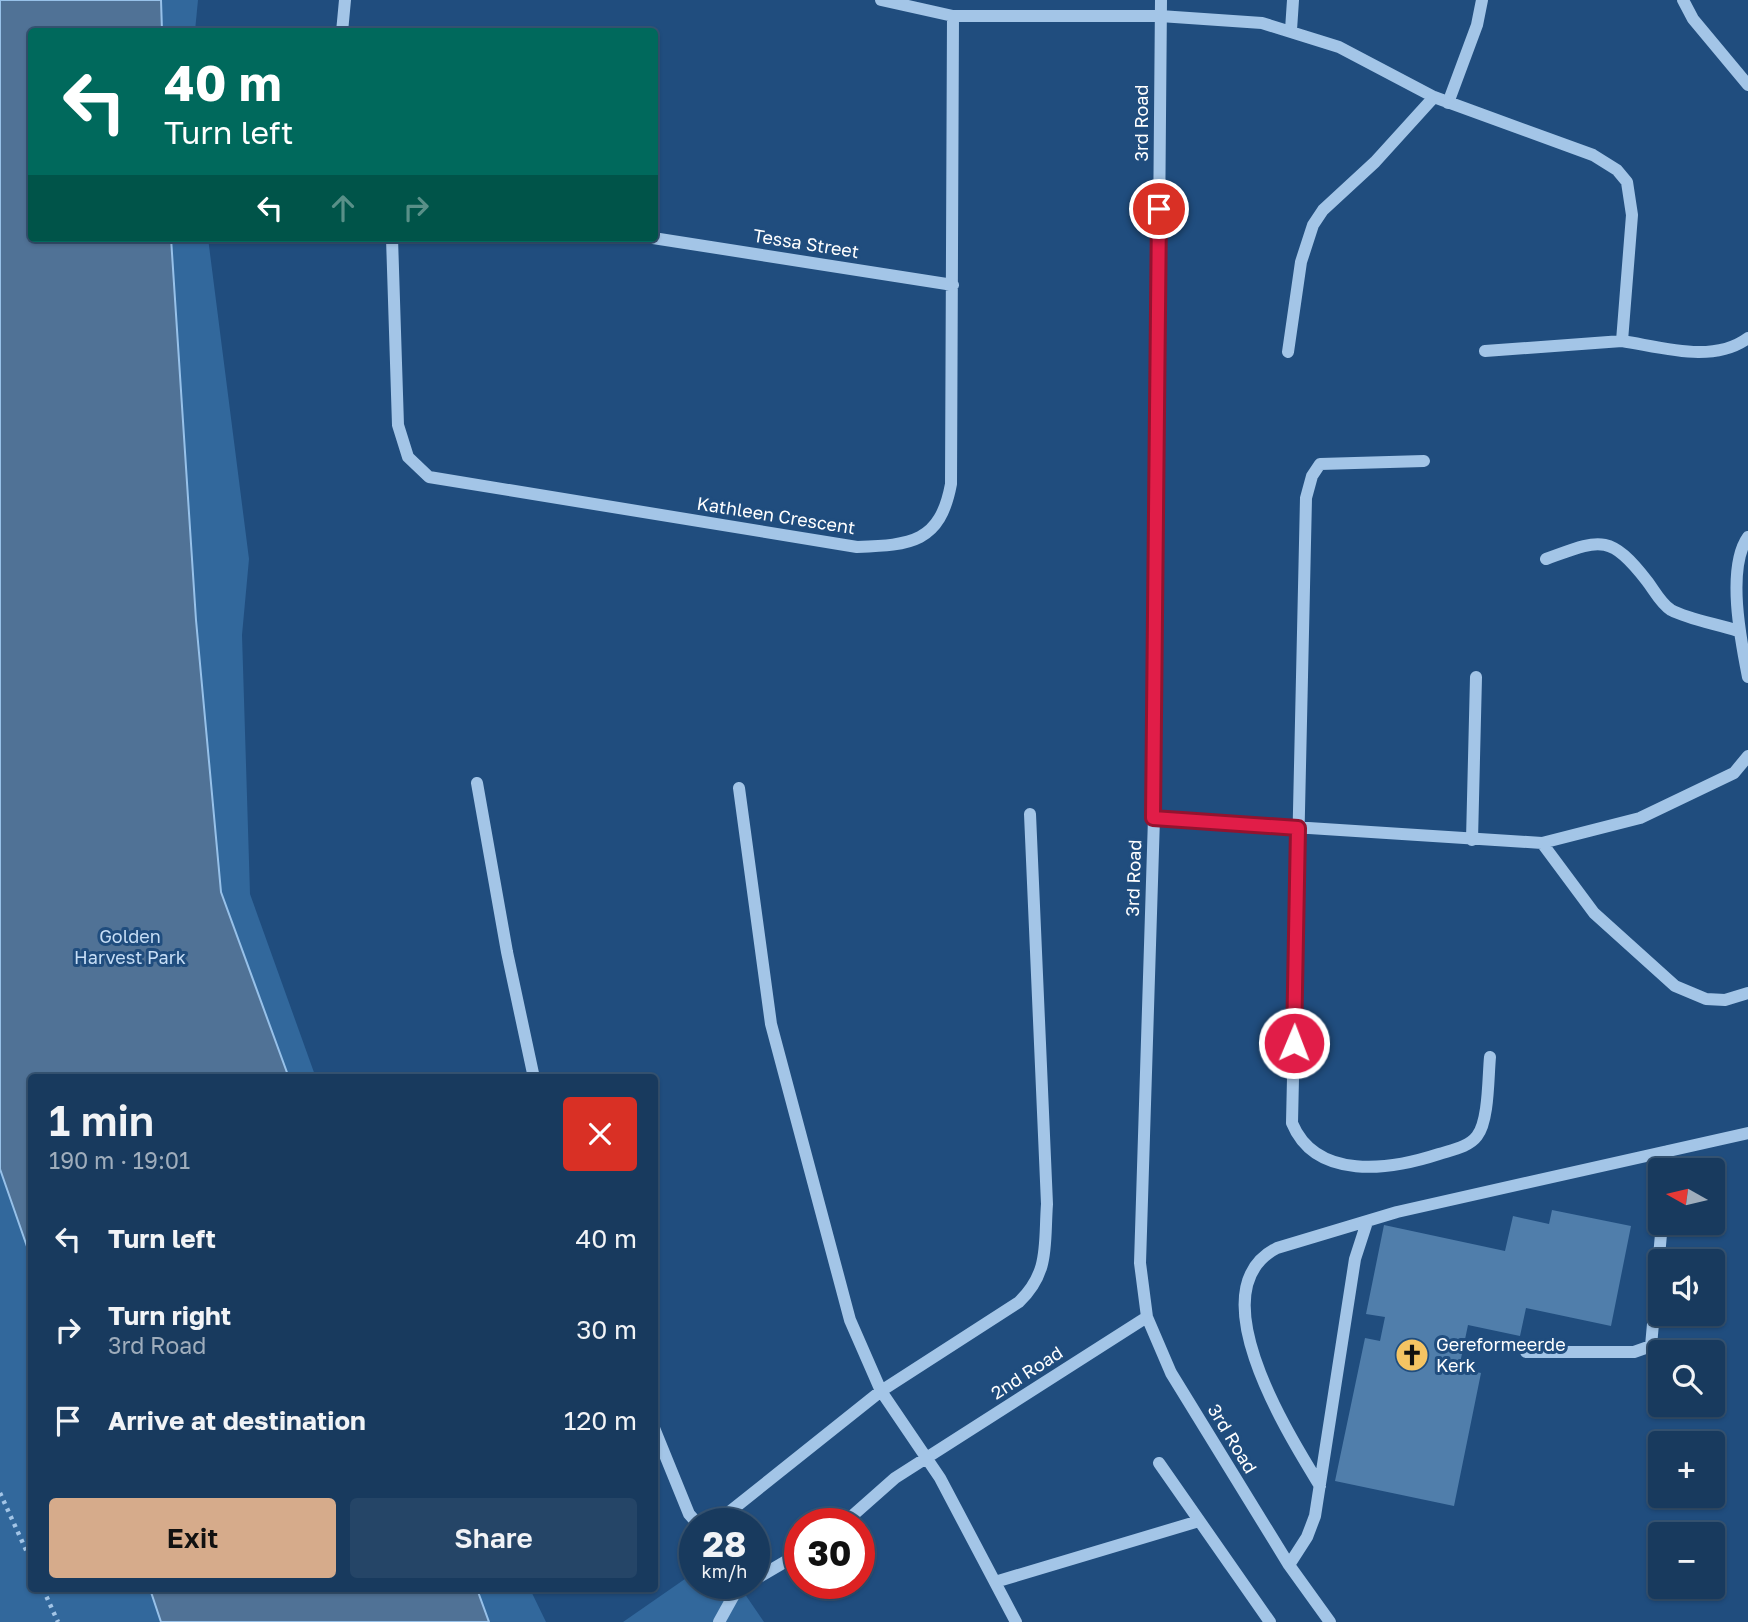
<!DOCTYPE html>
<html lang="en">
<head>
<meta charset="utf-8">
<style>
	body { margin:0; font-family:"Golos Text",sans-serif; background:#254567; color:#f1f3f6; height:100vh; display:flex; flex-direction:column; font-size:26px; white-space:nowrap }
	* { box-sizing:border-box; margin:0 }
	p { font-size:23px; color:#9fadbc }
	.icon { flex:none; width:38px; height:38px; fill:none; stroke:currentColor; stroke-width:2; stroke-linecap:round; stroke-linejoin:round }
	.map { position:relative; flex:1; overflow:hidden }
	.details { position:absolute; left:28px; top:1074px; width:630px; height:518px; display:flex; flex-direction:column; background:#183a5e; border-radius:7px; box-shadow:0 2px 5px #0004,0 0 0 2px #365473 }
	.details>* { flex:none }
	.top-card { position:absolute; left:28px; top:28px; width:630px; height:214px; border-radius:7px; box-shadow:0 2px 5px #0004,0 0 0 2px #365473; background:#00695c; color:#fff; overflow:hidden }
	.needle { width:46px; rotate:278deg }
	.controls { position:absolute; left:1648px; top:1158px; display:grid; gap:14px }
	.controls a { display:grid; place-items:center; width:77px; height:77px; border-radius:7px; background:#183a5e; box-shadow:0 2px 5px #0004,0 0 0 2px #365473; font-size:35px }
	.speed { position:absolute; left:679px; top:1508px; display:flex; gap:14px; font-size:35px; font-weight:700; text-align:center }
	.speed>* { display:grid; place-content:center; width:91px; height:91px; border-radius:50%; background:#183a5e; box-shadow:0 2px 5px #0004,0 0 0 2px #365473; line-height:1 }
	.speed small { font-size:18px; font-weight:400 }
	.speed .limit { border:10px solid #d22; background:#fff; color:#111 }
	.pin { position:absolute; display:grid; place-items:center; width:60px; height:60px; color:#fff; margin:-30px; border:4px solid #fff; border-radius:50%; box-shadow:0 2px 7px #0007 }
	.me { position:absolute; width:77px; margin:-38px; rotate:1deg; stroke-linejoin:round; filter:drop-shadow(0 0 5px #0008) }
	.turn { display:flex; align-items:center; gap:24px; height:147px; padding:0 21px; font-size:32px }
	.turn .icon { width:91px; height:91px; stroke-width:2.5 }
	.turn b { display:block; font-size:49px; line-height:60px }
	.lanes { display:flex; align-items:center; height:66px; padding:0 21px; background:#0003; justify-content:center; gap:35px; direction:ltr }
	.lanes .off { opacity:.35 }
	.round { display:grid; place-items:center; flex:none; width:74px; height:74px; border-radius:7px; background:#254567 }
	.head { display:flex; align-items:center; justify-content:space-between; height:119px; padding:0 21px }
	h1 { font-size:42px; font-weight:600; line-height:52px }
	.primary-button { display:flex; gap:14px; margin-top:auto; padding:14px 21px }
	.primary-button a { flex:1; height:80px; border-radius:7px; background:#d6ab8b; color:#111; font-size:28px; font-weight:600; line-height:80px; text-align:center }
	.primary-button a+a { background:#254567; color:#f1f3f6 }
	ul { padding:0; list-style:none }
	li { display:flex; align-items:center; gap:21px; height:91px; padding:0 21px }
	li div { flex:1 }
	li b { display:block; font-size:26px }
	li em { font-style:normal }
	.map>svg:first-child { display:block }
	.green { fill:#32689c }
	.water { fill:#507296; stroke:#97c1e9; stroke-width:2 }
	.building { fill:#507eab }
	.lines { fill:none; stroke-linecap:round; stroke-linejoin:round }
	.path { stroke:#a3c5e7; stroke-width:4.5; stroke-dasharray:3.5 5; stroke-linecap:butt }
	.minor { stroke:#a3c5e7; stroke-width:12 }
	.route-casing { stroke:#92132f; stroke-width:18 }
	.route { stroke:#e11d48; stroke-width:12 }
	.labels { text-anchor:middle; stroke-width:6; stroke-linejoin:round; paint-order:stroke }
	.street-label { font-size:18px; fill:#fff; stroke:#204d7e }
	.park-label { font-size:18px; fill:#c7def6; stroke:#204d7e }
	.poi-label { font-size:18px; fill:#fff; stroke:#204d7e; text-anchor:start }
</style>
</head>
<body>
<div class="map">
<svg width="1748" height="1622" viewBox="0 0 1748 1622">
	<rect width="100%" height="100%" fill="#204d7e"/>
	<path class="green" d="M0,0h198l-3,31 -163,1v206h176l41,321 -7,76 8,259 66,184h-284v511h498l16,33h-546z
		M695,1572v12h43l26,38h-141z"/>
	<path class="water" d="M0,0h161l1,31 -130,1v206h139l25,382 25,272 68,186h-257l-1,180 -31,-89z
		M150,1589h327l12,33h-328z"/>
	<path class="building" d="M1552,1210l79,16 -20,100 -85,-18 -6,28 -52,-11 -9,43 22,5 -27,133 -119,-25 30,-143 15,3 5,-24 -19,-3 18,-89 121,26 8,-35 36,8z"/>
	<g class="lines">
		<path class="path" d="M0,1493l32,70
			M43,1589l15,33"/>
		<path class="minor" d="M881,0l72,16h207l102,7 77,24 95,50 159,58 24,15 10,12 5,33 -10,126c39,6 91,23 126,-3
			M1161,0l-7,818 -14,445 7,54 24,56 118,192 41,57
			M1683,0l10,19 55,66
			M1291,30l2,-30
			M342,32l3,-32
			M1448,103l29,-78 5,-25
			M392,238l6,187 10,32 21,20 428,70c54,-2 83,-4 94,-63l2,-468
			M653,238l300,47
			M1485,351l137,-10
			M1288,352l13,-90 12,-37 10,-15 52,-48 59,-65
			M1424,461l-104,3 -8,12 -6,22 -14,625c24,58 98,47 147,31 12,-4 30,-7 38,-18 12,-15 11,-59 13,-79
			M1748,537c-22,31 -7,105 0,140
			M1546,559c53,-19 63,-27 101,22 7,9 14,23 24,29 19,10 47,14 67,21
			M477,783l30,169 27,126
			M739,788l32,236 79,296 31,71 59,87 76,144
			M1154,818l388,25 98,-25 94,-45 14,-17
			M1472,840l4,-163
			M1542,843l52,70 81,73 31,13 19,1 23,-7
			M1666,1171l2,-20
			M1526,1352h108l17,-6 11,-123
			M654,1428l35,86 8,9 21,-2 163,-130 138,-89c31,-30 25,-57 28,-98l-17,-390
			M1159,1463l111,159
			M1320,1486c-31,-51 -124,-197 -43,-238l120,-36 351,-79
			M843,1524l52,-46 252,-161
			M1289,1565l18,-28 8,-21 40,-257 12,-37
			M754,1580l46,-27
			M995,1582l204,-61
			M719,1622l16,-29 13,-9"/>
	</g>
	<g class="lines">
		<defs>
			<path id="route" d="M1159,209l-6,609 145,10 -4,215"/>
		</defs>
		<use href="#route" class="route-casing"/>
		<use href="#route" class="route"/>
	</g>
	<defs>
		<symbol id="church-disc" viewBox="-11 -11 22 22"><circle r="9.5" fill="#f5c463" stroke="#204d7e"/><path d="M-1.2-6h2.4v3.5h3.3v2.4h-3.3V6h-2.4V-.1h-3.3v-2.4h3.3Z" fill="#111"/></symbol>
	</defs>
	<g fill-rule="evenodd">
		<use href="#church-disc" x="1393" y="1336" width="38" height="38"/>
	</g>
	<g class="labels">
		<g class="street-label">
			<text transform="translate(1142 123) rotate(-90)" y="6">3rd Road</text>
			<text transform="translate(806 244) rotate(9)" y="6">Tessa Street</text>
			<text transform="translate(776 516) rotate(9)" y="6">Kathleen Crescent</text>
			<text transform="translate(1134 878) rotate(-88)" y="6">3rd Road</text>
			<text transform="translate(1027 1373) rotate(-33)" y="6">2nd Road</text>
			<text transform="translate(1232 1439) rotate(59)" y="6">3rd Road</text>
		</g>
		<g class="park-label">
			<text x="130" y="943">Golden<tspan x="130" dy="21">Harvest Park</tspan></text>
		</g>
		<g class="poi-label">
			<text x="1436" y="1351">Gereformeerde<tspan x="1436" dy="21">Kerk</tspan></text>
		</g>
	</g>
</svg>
<div class="controls">
<a><svg class="needle" viewBox="-14 -14 28 28"><path d="M0-13l5 13h-10z" fill="#e53935"/><path d="M0 13l5-13h-10z" fill="#9fadbc"/></svg></a>
<a><svg class="icon" aria-label="sound" viewBox="0 0 24 24"><path d="M4 9h4l5-4v14l-5-4H4zM17 9q2 3 0 6"/></svg></a>
<a><svg class="icon" aria-label="search" viewBox="0 0 24 24"><circle cx="10" cy="10" r="6"/><path d="M15 15l6 6"/></svg></a>
<a>+</a>
<a>−</a>
</div>
<div class="speed"><div>28<small>km/h</small></div><div class="limit">30</div></div>
<div class="pin" style="left:1159px;top:209px;background:#d93025"><svg class="icon" aria-label="arrive" viewBox="0 0 24 24"><path d="M6 21V4h12l-3 4 3 4H6"/></svg></div>
<svg class="me" style="left:1294px;top:1043px" viewBox="-20 -20 40 40"><circle r="17" fill="#e11d48" stroke="#fff" stroke-width="3"/><path d="M0-11L8 9 0 5-8 9z" fill="#fff"/></svg>
<div class="top-card">
<div class="turn"><svg class="icon" aria-label="left" viewBox="0 0 24 24"><path d="M17 20v-9H6M10 6l-5 5 5 5"/></svg><div><b>40 m</b>Turn left</div></div>
<div class="lanes"><svg class="icon" aria-label="left" viewBox="0 0 24 24"><path d="M17 20v-9H6M10 6l-5 5 5 5"/></svg><svg class="icon off" aria-label="ahead" viewBox="0 0 24 24"><path d="M12 20V5M6 11l6-6 6 6"/></svg><svg class="icon off" aria-label="right" viewBox="0 0 24 24"><path d="M7 20v-9h11M14 6l5 5-5 5"/></svg></div>
</div>
<section class="details">
<div class="head"><div><h1>1 min</h1><p>190 m · 19:01</p></div><a class="round" style="background:#d93025;color:#fff"><svg class="icon" aria-label="close" viewBox="0 0 24 24"><path d="M6 6l12 12M18 6L6 18"/></svg></a></div>
<ul>
<li><svg class="icon" aria-label="left" viewBox="0 0 24 24"><path d="M17 20v-9H6M10 6l-5 5 5 5"/></svg><div><b>Turn left</b></div><em>40 m</em></li>
<li><svg class="icon" aria-label="right" viewBox="0 0 24 24"><path d="M7 20v-9h11M14 6l5 5-5 5"/></svg><div><b>Turn right</b><p>3rd Road</p></div><em>30 m</em></li>
<li><svg class="icon" aria-label="arrive" viewBox="0 0 24 24"><path d="M6 21V4h12l-3 4 3 4H6"/></svg><div><b>Arrive at destination</b></div><em>120 m</em></li>
</ul>
<div class="primary-button"><a>Exit</a><a>Share</a></div>
</section>
</div>
</body>
</html>
